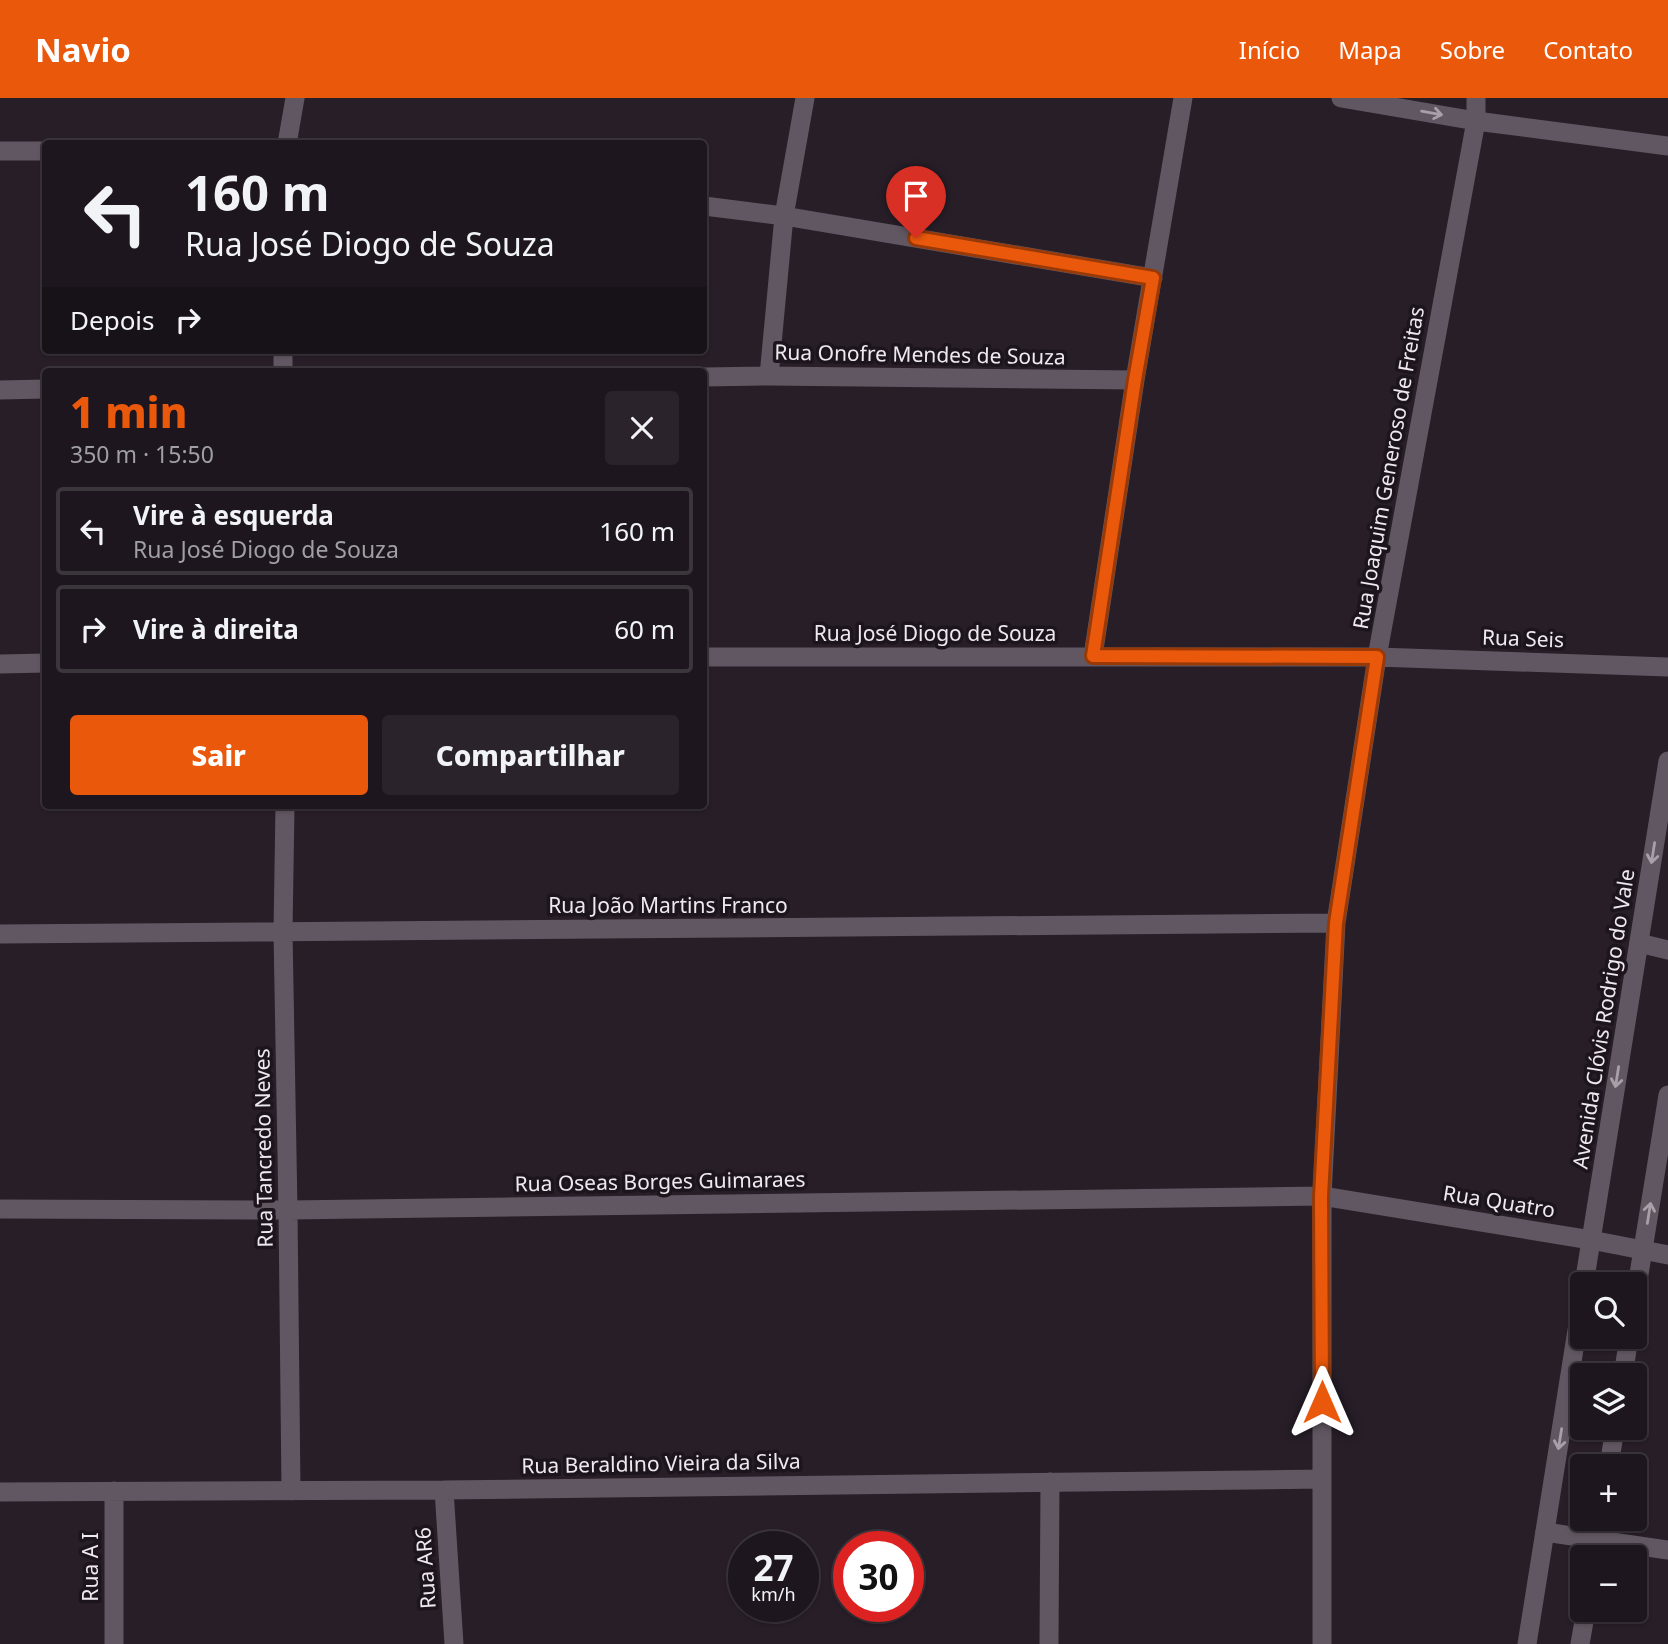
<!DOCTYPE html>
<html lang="pt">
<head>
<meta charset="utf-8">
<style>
	body { margin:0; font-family:"Noto Sans",sans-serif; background:#2a232b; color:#f1f3f6; height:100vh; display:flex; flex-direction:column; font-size:26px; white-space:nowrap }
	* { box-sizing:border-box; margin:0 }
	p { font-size:23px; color:#a09fa4 }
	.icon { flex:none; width:38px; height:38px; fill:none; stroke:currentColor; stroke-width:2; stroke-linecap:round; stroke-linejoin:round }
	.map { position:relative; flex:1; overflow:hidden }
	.sheet { position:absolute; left:42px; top:270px; width:665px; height:441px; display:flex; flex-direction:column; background:#1d161e; border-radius:7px; box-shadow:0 2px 5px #0004,0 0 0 2px #3b353c }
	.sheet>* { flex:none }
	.banner { position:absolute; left:42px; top:42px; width:665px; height:214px; border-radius:7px; box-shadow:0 2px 5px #0004,0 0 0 2px #3b353c; background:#1d161e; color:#f1f3f6; overflow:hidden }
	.buttons { position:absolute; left:1570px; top:1174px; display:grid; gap:14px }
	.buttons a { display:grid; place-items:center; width:77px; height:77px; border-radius:7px; background:#1d161e; box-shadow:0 2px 5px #0004,0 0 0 2px #3b353c; font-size:35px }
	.speed { position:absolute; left:728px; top:1433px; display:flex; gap:14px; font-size:35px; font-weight:700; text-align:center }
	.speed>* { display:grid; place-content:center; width:91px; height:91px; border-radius:50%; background:#1d161e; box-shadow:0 2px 5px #0004,0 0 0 2px #3b353c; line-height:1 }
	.speed small { font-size:18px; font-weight:400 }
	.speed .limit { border:10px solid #d22; background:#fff; color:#111 }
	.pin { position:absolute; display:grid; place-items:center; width:60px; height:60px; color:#fff; margin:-72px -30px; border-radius:50% 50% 50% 0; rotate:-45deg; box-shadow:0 0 7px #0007 }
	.pin .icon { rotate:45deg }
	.me { position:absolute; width:77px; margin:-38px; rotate:0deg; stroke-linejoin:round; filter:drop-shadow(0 0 5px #0008) }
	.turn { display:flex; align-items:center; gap:24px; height:147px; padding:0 28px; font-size:32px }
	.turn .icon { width:91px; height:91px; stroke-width:2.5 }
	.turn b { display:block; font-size:49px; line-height:60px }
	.then { display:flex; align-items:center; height:66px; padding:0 28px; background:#0003; gap:14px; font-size:26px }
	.round { display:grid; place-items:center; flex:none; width:74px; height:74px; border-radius:7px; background:#2a232b }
	.summary { display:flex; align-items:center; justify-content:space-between; height:119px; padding:0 28px }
	h1 { font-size:42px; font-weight:800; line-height:52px; color:#ea580c }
	.primary-button { display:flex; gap:14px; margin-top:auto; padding:14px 28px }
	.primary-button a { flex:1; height:80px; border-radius:7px; background:#ea580c; color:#fff; font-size:28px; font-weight:800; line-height:80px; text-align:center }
	.primary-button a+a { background:#2a232b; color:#f1f3f6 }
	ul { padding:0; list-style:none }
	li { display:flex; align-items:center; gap:21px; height:88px; margin:0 14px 10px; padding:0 14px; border:4px solid #3b353c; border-radius:7px }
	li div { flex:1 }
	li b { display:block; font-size:26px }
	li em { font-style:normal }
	header { display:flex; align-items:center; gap:42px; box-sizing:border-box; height:98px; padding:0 35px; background:#ea580c; color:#fff }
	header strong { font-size:33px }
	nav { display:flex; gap:38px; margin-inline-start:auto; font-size:24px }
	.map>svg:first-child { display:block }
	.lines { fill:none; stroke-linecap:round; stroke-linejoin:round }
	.minor { stroke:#615762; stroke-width:19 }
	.tertiary { stroke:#615762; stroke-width:19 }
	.secondary { stroke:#615762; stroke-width:19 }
	.oneway { stroke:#a8a0a8 }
	.route-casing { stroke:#983908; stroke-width:18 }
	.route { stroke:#ea580c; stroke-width:12 }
	.labels { text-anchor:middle; stroke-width:7; stroke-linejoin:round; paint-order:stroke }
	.street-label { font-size:21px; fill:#efe9ef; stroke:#1d151e }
</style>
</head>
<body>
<header>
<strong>Navio</strong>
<nav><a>Início</a><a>Mapa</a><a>Sobre</a><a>Contato</a></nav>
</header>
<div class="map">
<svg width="1668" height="1546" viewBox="0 0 1668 1546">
	<rect width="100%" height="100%" fill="#271e28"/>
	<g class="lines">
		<path class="minor" d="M287,46l8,-46
			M0,53h46
			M704,108l80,10 369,62
			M283,273v-21
			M769,278l15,-160 21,-118
			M704,279l65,-1 366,4
			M0,292l46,-1
			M1093,558l42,-276 48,-282
			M704,559h673l291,10
			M0,566l46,-1
			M285,707l-2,127 5,278 3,281
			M0,836l1336,-11
			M1639,845l29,7
			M0,1111l288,1 1034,-14 269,44 77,15
			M444,1392l10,154
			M114,1393v153
			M0,1394l444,-2 878,-11
			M1545,1434l123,18
			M1049,1546l1,-162
			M1322,1546v-448l14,-273 41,-266 99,-536v-23"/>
		<path class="tertiary" d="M1341,0l135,23 192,25"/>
		<path class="secondary" d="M1584,1186l84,-523
			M1634,1207l34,-210
			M1623,1278l6,-39
			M1609,1368l6,-38
			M1594,1460l6,-39
			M1527,1546l55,-345
			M1580,1546l6,-34"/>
	</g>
	<defs><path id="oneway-shaft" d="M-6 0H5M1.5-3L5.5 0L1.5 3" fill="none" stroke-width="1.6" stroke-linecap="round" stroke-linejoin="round" transform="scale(1.75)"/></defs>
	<g class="oneway">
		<use href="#oneway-shaft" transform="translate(1432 15) rotate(10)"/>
		<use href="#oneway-shaft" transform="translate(1653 755) rotate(99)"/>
		<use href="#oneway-shaft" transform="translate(1617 979) rotate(99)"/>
		<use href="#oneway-shaft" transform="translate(1649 1115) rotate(-81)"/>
		<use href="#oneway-shaft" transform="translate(1560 1341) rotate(99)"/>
	</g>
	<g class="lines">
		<defs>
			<path id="route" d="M916,140l237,40 -18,102 -42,276 284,1 -41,266 -15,273 1,206"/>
		</defs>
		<use href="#route" class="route-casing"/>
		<use href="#route" class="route"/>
	</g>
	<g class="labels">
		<g class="street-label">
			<text transform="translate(920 257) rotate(1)" y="7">Rua Onofre Mendes de Souza</text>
			<text transform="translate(1389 370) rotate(-80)" y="7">Rua Joaquim Generoso de Freitas</text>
			<text x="935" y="543">Rua José Diogo de Souza</text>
			<text transform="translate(1523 541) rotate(2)" y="7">Rua Seis</text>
			<text x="668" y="815">Rua João Martins Franco</text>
			<text transform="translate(1604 921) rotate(-81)" y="7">Avenida Clóvis Rodrigo do Vale</text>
			<text transform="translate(264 1050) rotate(-91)" y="7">Rua Tancredo Neves</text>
			<text transform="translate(660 1084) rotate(-1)" y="7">Rua Oseas Borges Guimaraes</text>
			<text transform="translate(1499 1104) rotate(9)" y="7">Rua Quatro</text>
			<text transform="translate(661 1366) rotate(-1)" y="7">Rua Beraldino Vieira da Silva</text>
			<text transform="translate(91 1469) rotate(-90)" y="7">Rua A I</text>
			<text transform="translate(426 1470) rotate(-94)" y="7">Rua AR6</text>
		</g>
	</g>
</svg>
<div class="buttons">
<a><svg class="icon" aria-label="search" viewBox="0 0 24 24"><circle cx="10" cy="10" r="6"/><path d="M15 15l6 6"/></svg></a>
<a><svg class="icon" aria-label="layers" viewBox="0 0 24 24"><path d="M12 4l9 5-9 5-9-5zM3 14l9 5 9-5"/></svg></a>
<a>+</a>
<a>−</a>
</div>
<div class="speed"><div>27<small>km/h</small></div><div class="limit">30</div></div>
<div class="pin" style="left:916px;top:140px;background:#d93025"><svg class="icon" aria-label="arrive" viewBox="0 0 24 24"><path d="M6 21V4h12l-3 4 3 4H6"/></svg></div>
<svg class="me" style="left:1322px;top:1304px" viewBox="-20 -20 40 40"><path d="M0-17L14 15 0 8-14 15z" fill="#ea580c" stroke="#fff" stroke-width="4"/></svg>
<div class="banner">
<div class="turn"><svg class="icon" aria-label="left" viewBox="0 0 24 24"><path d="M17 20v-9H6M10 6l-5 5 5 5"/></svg><div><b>160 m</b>Rua José Diogo de Souza</div></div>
<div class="then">Depois<svg class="icon" aria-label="right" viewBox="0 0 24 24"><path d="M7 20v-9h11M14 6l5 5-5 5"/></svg></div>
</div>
<section class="sheet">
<div class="summary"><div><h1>1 min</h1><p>350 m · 15:50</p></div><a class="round"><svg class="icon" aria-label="close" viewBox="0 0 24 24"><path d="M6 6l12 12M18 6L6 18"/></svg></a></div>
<ul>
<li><svg class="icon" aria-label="left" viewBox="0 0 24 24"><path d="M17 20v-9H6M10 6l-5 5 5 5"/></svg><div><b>Vire à esquerda</b><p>Rua José Diogo de Souza</p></div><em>160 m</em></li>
<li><svg class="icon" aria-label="right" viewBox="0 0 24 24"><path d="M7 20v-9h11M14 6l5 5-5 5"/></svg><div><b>Vire à direita</b></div><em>60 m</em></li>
</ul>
<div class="primary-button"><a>Sair</a><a>Compartilhar</a></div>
</section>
</div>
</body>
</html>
